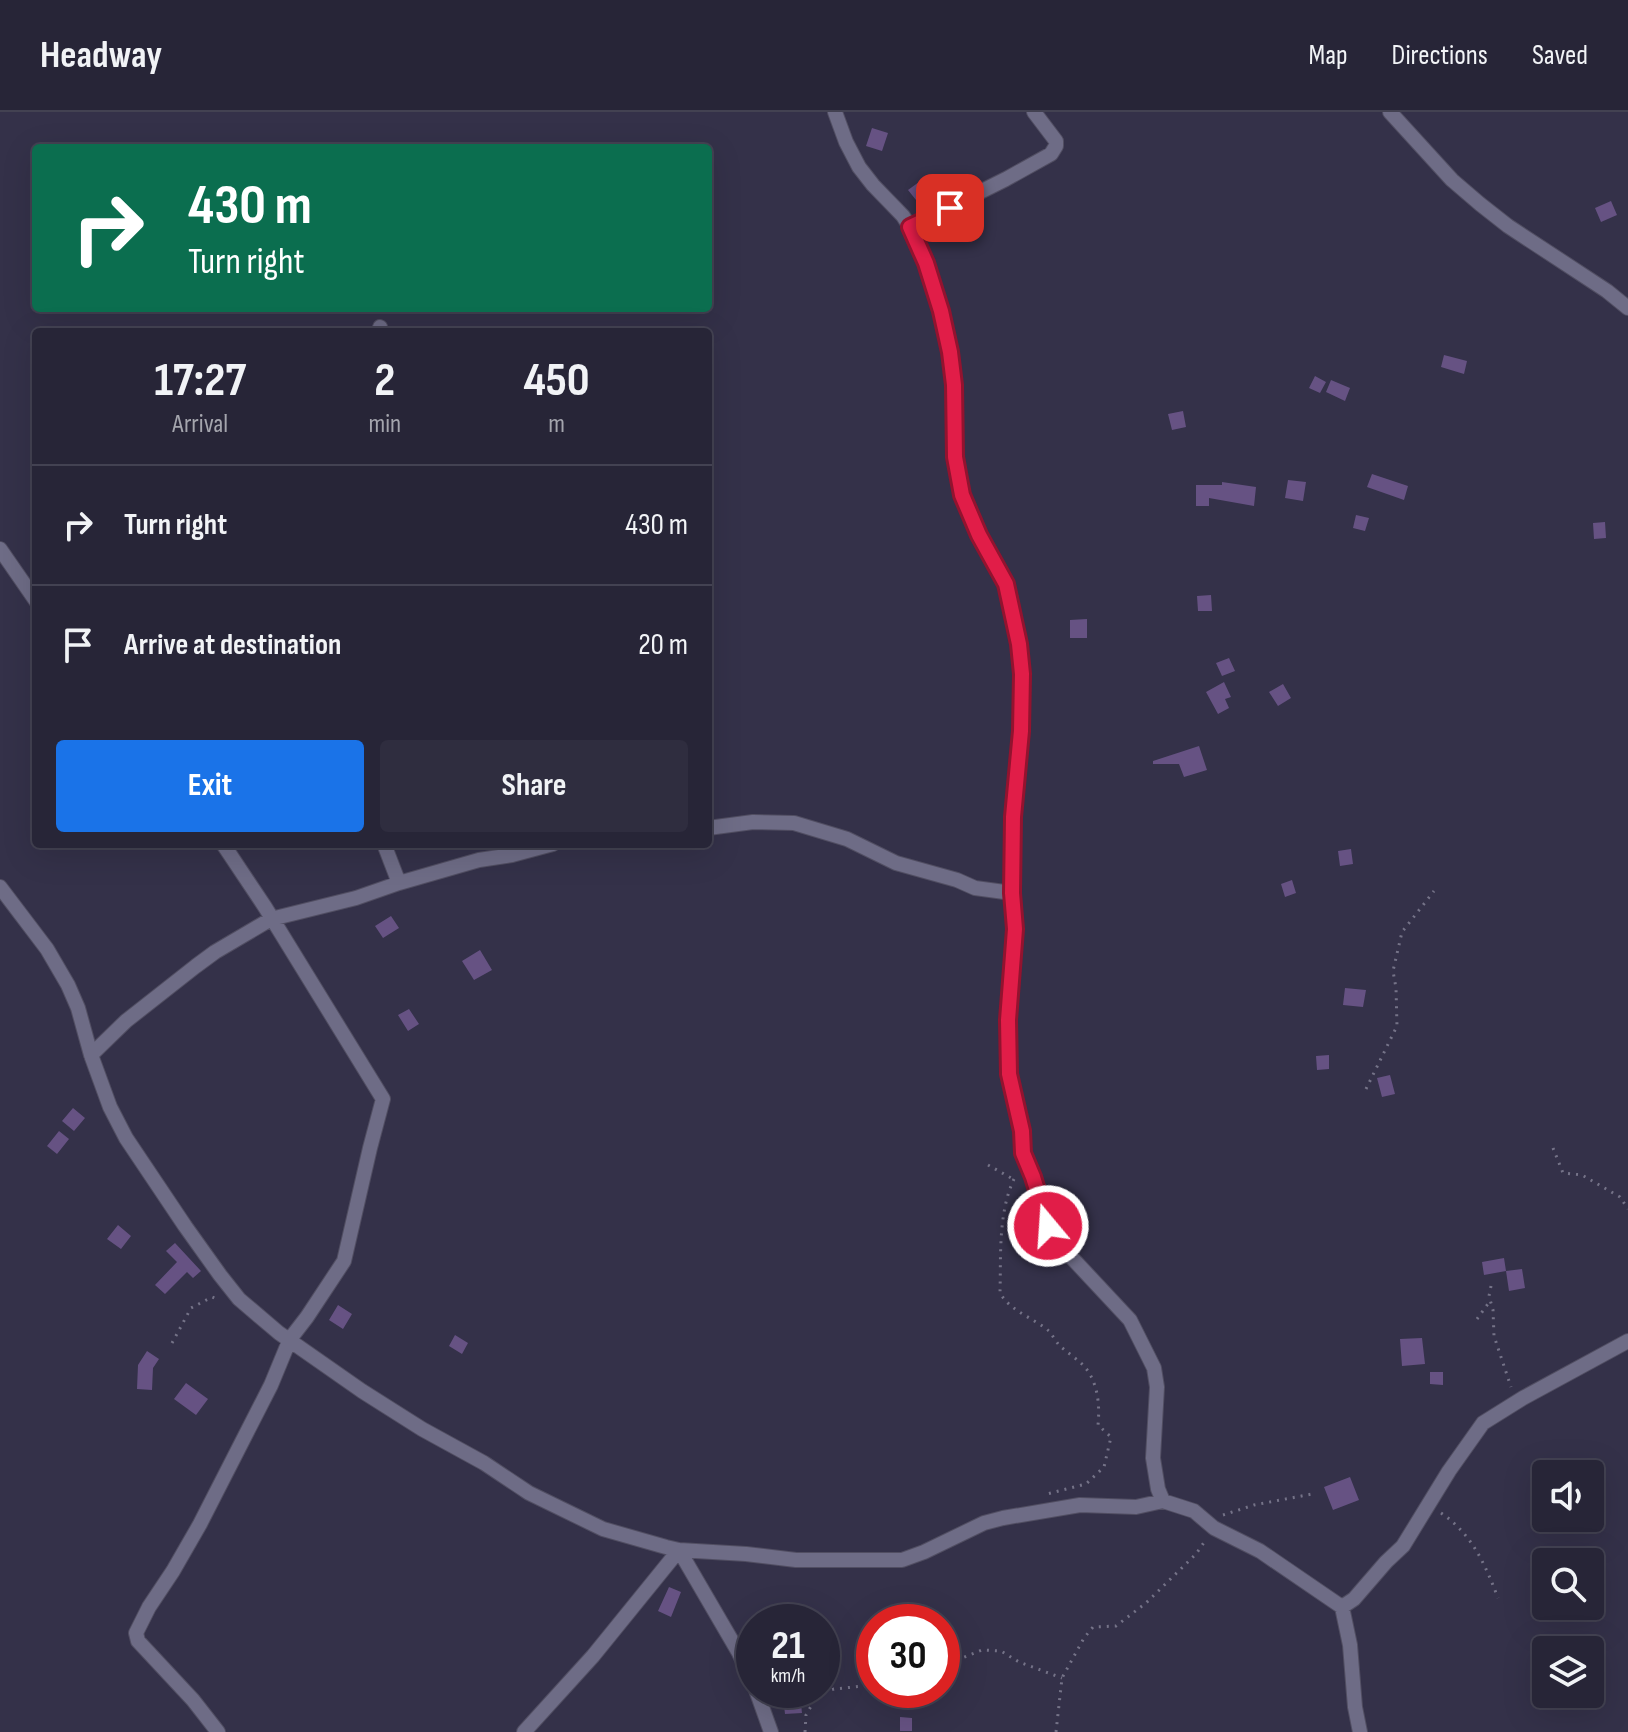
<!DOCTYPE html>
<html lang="en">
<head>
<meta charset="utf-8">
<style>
	body { margin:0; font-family:"Sofia Sans Condensed",sans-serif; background:#2f2d3f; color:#f1f3f6; height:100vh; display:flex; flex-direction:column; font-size:30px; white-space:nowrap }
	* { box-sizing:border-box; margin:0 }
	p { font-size:26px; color:#a4a5ad }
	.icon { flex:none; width:44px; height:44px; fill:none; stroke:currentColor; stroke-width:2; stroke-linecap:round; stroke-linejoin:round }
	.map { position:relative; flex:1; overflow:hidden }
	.panel { position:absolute; left:32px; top:216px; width:680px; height:520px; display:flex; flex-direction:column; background:#272537; border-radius:8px; box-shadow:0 8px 32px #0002,0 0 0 2px #434252 }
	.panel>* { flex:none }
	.guide { position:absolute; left:32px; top:32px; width:680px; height:168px; border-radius:8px; box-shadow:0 8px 32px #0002,0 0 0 2px #434252; background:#0b6e4f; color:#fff; overflow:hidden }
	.controls { position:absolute; left:1532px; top:1348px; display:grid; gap:16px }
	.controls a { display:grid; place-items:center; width:72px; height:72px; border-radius:8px; background:#272537; box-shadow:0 8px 32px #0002,0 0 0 2px #434252; font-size:40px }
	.speed { position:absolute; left:736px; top:1492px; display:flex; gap:16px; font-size:40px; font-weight:700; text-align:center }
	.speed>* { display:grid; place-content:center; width:104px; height:104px; border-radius:50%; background:#272537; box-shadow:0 8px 32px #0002,0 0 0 2px #434252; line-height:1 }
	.speed small { font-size:20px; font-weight:400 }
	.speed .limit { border:12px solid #d22; background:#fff; color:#111 }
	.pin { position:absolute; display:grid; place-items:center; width:68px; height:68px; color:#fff; margin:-34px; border-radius:16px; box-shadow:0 4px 12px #0006 }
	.me { position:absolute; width:88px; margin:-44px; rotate:342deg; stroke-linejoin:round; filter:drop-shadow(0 0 6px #0008) }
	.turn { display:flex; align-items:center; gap:28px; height:168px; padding:0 24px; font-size:36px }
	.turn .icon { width:104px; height:104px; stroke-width:2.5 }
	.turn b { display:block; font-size:56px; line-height:68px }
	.eta { display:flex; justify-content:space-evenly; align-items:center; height:136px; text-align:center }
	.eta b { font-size:48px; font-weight:700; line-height:56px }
	.cta { display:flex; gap:16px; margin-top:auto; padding:16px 24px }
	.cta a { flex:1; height:92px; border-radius:8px; background:#1a73e8; color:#fff; font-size:32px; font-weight:700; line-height:92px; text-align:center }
	.cta a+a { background:#2f2d3f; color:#f1f3f6 }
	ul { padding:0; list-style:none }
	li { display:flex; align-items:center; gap:24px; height:120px; padding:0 24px; border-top:2px solid #434252 }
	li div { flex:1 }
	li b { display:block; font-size:30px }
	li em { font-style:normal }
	header { display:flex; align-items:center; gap:48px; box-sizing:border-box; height:112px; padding:0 40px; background:#272537; border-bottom:2px solid #434252 }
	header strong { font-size:38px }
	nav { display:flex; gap:44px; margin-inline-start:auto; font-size:28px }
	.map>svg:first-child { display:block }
	.building { fill:#665283 }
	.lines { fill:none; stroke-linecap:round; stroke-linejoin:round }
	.street-casing { stroke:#514e62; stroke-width:16 }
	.path { stroke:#757388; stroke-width:3; stroke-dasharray:2 6; stroke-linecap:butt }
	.street { stroke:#6e6c86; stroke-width:14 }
	.route-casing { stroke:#92132f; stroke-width:20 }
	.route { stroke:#e11d48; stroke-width:14 }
</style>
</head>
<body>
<header>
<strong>Headway</strong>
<nav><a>Map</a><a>Directions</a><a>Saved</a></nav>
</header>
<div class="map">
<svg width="1628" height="1620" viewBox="0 0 1628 1620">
	<rect width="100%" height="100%" fill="#343149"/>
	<path class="building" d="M872,16l16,5 -6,18 -16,-5z
		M919,70l8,11 -11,7 -8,-10z
		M1611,89l6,14 -16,7 -6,-14z
		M1444,243l23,6 -3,13 -23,-7z
		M1315,264l11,6 -6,11 -11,-5z
		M1331,268l19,8 -5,13 -19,-9z
		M1183,299l3,16 -14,3 -4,-16z
		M1372,362l36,12 -4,14 -37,-13z
		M1288,368l18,2 -3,19 -18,-3z
		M1222,370l34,5 -2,19 -45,-8v8h-13v-21h26z
		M1356,403l13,3 -4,13 -12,-3z
		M1605,410l1,16 -12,1 -1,-16z
		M1211,483l1,16h-14l-1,-15z
		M1087,507v19h-17v-18z
		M1229,546l6,13 -13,5 -6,-13z
		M1224,570l7,15 -6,2 4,9 -11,6 -12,-22z
		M1283,572l8,14 -13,8 -9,-14z
		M1199,634l8,24 -23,7 -5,-13h-26v-3z
		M1351,737l2,15 -13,2 -2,-15z
		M1292,768l4,13 -11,4 -4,-13z
		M391,804l8,12 -16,10 -8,-12z
		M480,838l12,20 -18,10 -12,-19z
		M1345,876l21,2 -3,17 -20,-2z
		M409,897l10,15 -11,7 -10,-16z
		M1329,943v14l-12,1 -1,-14z
		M1390,963l5,19 -13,3 -5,-19z
		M73,996l12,10 -11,13 -12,-10z
		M59,1019l10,8 -12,15 -10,-8z
		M118,1113l13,11 -10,13 -14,-10z
		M175,1131l26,28 -8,7 -6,-6 -22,22 -10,-9 22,-23 -11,-11z
		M1504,1146l2,13 -22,4 -2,-13z
		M1522,1157l3,19 -16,3 -3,-20z
		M338,1193l14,9 -9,15 -14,-9z
		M455,1223l13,8 -6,11 -13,-8z
		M1422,1226l3,26 -23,2 -2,-27z
		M147,1239l12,8 -6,9 -1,22 -15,-1 1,-24z
		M1430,1260h13v13l-13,-1z
		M186,1271l22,16 -12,16 -22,-16z
		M1350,1365l9,23 -26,10 -9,-23z
		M669,1475l12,5 -10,25 -13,-6z
		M800,1583l2,18 -17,1 -2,-17z
		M900,1605l12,1v13h-12z"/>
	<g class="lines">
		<defs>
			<path id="street" d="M835,0l11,30 13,25 14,18 30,31 7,11 16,36 15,48 9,41 4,33 1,72 7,38 17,40 22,37 9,23 9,49 3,30 -1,57 -8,86 -1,76 3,36 -7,91 1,54 13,57 1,22 10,24 15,49 11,18 71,76 24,48 3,19 -4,71 5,31 5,12
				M1390,0l62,68 28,24 28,22 99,65 21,17
				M910,115l96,-48 45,-25 5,-8v-5l-22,-29
				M379,220l1,-5
				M0,437l36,52
				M708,716l45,-6 41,1 53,16 49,24 61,17 18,8 37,5
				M384,732l15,39
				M0,775l47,62 21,36 10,23 13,47 19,52 16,31 59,88 35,49 19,24 40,34 83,58 60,38 62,34 45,30 74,36 63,18 13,3 67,4 50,6h106l22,-8 60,-29 19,-5 77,-13 56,2 27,-6 31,10 20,17 46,23 82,56 8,38 5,62 5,25
				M91,943l35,-34 70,-55 19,-14 56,-33 85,-21 43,-15 80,-23 33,-5 41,-11
				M1342,1495l12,-8 32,-37 17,-16 46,-75 34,-48 40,-25 105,-57
				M756,1578l15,42
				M218,1620l-25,-32 -55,-59 -2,-8 13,-26 24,-36 27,-47 71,-139 19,-46 17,-22 37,-56 26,-113 13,-49 -118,-192 -42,-63
				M524,1620l69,-76 86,-106 60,103 15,32"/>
		</defs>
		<use href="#street" class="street-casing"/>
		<path class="path" d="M1366,977l31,-63 -1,-38 -3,-17 9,-39 32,-41
			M1553,1036l10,25 19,2 38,22 8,12
			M988,1053l25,14
			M1014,1067c-16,34 -13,77 -14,114 11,19 34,25 49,38 4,5 7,11 11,15 8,7 17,13 24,20 14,16 16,39 14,59l13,12 -7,30 -18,17 -39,10
			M1491,1174l-2,10 4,14 1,26 17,51
			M1477,1207l13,-18
			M172,1231l19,-35 21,-11 7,3
			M1441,1401c31,21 44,51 57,85
			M1223,1403l31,-10 58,-11
			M942,1554l40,-16 19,1 18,11 43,16
			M805,1620l1,-17 12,-21 16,-5 40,-4
			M1056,1620l6,-54 22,-40 9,-11 23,-1 30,-23 50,-49 9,-13"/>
		<use href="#street" class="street"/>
	</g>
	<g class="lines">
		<defs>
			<path id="route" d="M950,96l-40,19 16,36 15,48 9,41 4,33 1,72 7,38 17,40 27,49 13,60 3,30 -1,57 -8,86 -1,76 3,36 -7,91 1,54 13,57 1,22 10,24 15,49"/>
		</defs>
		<use href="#route" class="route-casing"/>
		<use href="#route" class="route"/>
	</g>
</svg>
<div class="controls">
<a><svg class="icon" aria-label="sound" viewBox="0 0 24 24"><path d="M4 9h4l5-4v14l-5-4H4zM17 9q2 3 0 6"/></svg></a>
<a><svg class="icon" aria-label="search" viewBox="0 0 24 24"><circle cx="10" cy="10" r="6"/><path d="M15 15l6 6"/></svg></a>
<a><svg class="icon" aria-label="layers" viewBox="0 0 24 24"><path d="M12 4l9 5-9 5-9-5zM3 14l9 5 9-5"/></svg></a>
</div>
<div class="speed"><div>21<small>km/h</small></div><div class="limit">30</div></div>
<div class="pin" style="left:950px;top:96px;background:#d93025"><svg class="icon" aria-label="arrive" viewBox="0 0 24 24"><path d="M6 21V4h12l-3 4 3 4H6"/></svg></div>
<svg class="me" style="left:1048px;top:1114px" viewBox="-20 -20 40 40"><circle r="17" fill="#e11d48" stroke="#fff" stroke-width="3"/><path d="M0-11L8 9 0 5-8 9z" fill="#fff"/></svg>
<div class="guide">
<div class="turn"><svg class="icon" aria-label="right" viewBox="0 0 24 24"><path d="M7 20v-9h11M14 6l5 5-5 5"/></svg><div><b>430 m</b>Turn right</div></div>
</div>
<section class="panel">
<div class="eta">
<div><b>17:27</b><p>Arrival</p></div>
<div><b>2</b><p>min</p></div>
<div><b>450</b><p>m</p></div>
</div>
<ul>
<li><svg class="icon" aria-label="right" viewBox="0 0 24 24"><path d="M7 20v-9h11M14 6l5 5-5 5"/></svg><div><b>Turn right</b></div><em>430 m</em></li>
<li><svg class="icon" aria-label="arrive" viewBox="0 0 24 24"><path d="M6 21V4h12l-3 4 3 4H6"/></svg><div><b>Arrive at destination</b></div><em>20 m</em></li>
</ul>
<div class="cta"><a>Exit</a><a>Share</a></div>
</section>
</div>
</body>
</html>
